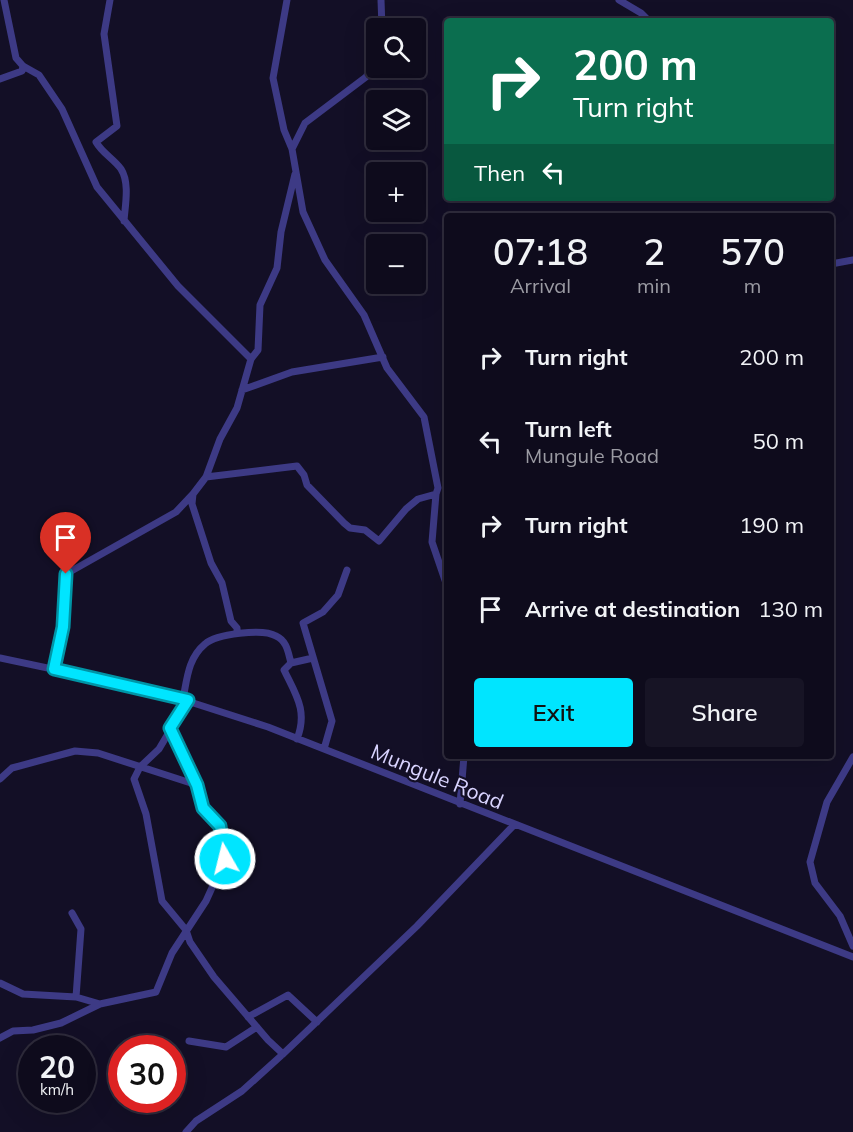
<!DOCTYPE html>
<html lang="en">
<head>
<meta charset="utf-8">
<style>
	body { margin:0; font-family:Mulish,sans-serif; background:#171425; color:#f1f3f6; height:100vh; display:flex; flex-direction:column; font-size:22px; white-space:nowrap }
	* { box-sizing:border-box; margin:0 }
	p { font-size:20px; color:#9b9ba3 }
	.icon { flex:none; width:33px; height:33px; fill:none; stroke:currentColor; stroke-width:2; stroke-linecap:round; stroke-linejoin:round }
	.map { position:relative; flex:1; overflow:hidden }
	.sheet { position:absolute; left:444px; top:213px; width:390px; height:546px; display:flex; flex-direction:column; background:#0e0b1c; border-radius:6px; box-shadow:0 6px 24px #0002,0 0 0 2px #2e2b3b }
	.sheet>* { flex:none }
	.hud { position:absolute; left:444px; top:18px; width:390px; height:183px; border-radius:6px; box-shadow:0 6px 24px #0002,0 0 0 2px #2e2b3b; background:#0b6e4f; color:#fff; overflow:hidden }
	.tools { position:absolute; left:366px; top:18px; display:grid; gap:12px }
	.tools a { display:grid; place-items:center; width:60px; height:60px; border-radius:6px; background:#0e0b1c; box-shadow:0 6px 24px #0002,0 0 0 2px #2e2b3b; font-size:30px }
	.speed { position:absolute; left:18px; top:1035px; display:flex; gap:12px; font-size:30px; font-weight:700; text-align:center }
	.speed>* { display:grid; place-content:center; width:78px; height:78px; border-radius:50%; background:#0e0b1c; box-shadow:0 6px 24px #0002,0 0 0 2px #2e2b3b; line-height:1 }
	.speed small { font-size:15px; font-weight:400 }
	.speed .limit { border:9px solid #d22; background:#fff; color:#111 }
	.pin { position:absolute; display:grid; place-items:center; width:51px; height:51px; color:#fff; margin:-62px -26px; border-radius:50% 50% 50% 0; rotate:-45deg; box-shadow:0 0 6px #0007 }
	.pin .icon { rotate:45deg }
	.me { position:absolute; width:66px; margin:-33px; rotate:352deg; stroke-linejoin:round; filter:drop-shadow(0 0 4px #0008) }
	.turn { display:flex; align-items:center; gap:21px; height:126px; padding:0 30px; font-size:27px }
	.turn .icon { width:78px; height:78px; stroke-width:2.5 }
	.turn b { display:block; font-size:42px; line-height:51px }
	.then { display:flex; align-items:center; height:57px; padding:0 30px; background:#0003; gap:12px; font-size:22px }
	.eta { display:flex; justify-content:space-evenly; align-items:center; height:102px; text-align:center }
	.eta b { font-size:36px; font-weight:600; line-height:42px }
	.cta { display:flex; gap:12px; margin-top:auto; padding:12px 30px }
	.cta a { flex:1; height:69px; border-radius:6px; background:#00e5ff; color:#111; font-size:24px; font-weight:600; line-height:69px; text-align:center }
	.cta a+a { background:#171425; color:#f1f3f6 }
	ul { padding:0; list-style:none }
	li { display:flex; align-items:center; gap:18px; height:84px; padding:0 30px }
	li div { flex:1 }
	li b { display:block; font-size:22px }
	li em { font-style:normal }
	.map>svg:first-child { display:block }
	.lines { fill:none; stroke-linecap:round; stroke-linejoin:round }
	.minor { stroke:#3d3a85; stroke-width:7 }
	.route-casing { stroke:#0095a6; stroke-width:15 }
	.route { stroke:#00e5ff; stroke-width:10 }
	.labels { text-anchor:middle; stroke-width:4.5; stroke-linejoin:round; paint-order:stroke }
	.street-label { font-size:21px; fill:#d9d4ff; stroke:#130f26 }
</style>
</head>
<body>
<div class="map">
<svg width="853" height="1132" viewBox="0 0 853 1132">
	<rect width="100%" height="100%" fill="#130f26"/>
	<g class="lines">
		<path class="minor" d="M4,0l12,58 7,8 16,9 23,34 35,78 81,99 73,73
			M110,0l-6,34 13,92 -21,16c6,11 18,17 25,27 9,14 4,37 3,52
			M381,0l1,28
			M619,0l22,13 8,8
			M0,79l22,-8 1,-5
			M292,149l13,-26 61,-46 10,-15
			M831,264l22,-4
			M242,390l50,-18 91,-15
			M206,477l91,-11 7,9 3,10 37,38 6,5 15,2 14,11 27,-32 12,-10 18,-5 2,-6 -14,-71 -37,-49 -23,-53 -39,-55 -22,-48 -11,-63 -8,-19 -11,-52 14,-78
			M436,494l-4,48 15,44
			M237,633v-5l-6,-7 -9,-38 -11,-20 -19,-59 1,-10 13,-17 14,-38 17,-31 14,-49 7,-9 2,-45 17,-37 4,-36 14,-58
			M0,658l156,33 112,36 585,230
			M54,669l9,-43 3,-52 110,-62 17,-18
			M183,699c4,-20 5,-41 22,-55 11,-10 58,-16 71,-8 11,5 12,16 15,27
			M188,700l-29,49 -19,18 -6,12 12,35 16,87 24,29 4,12 24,35 54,63 15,14
			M297,739c11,-28 -1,-44 -13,-69l7,-7 22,-5
			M324,749l8,-28 -29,-98 20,-11 15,-17 9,-25
			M853,757l-26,45 -17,60 5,21 25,33 13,30
			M0,779l12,-11 63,-17 23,2 99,32
			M460,804l4,-48
			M72,913l9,16 -5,68
			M0,983l23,11 53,3 24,7
			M248,1017l40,-22 29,27
			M0,1038l13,-7 20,-1 28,-7 39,-19 56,-12 16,-39 34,-52 19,-42 -5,-33 -17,-18 -6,-23 -27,-57
			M189,1041l37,6 31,-20
			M186,1132l10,-11 46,-30 41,-37 134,-128 97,-101"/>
	</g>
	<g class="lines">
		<defs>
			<path id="route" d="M66,574l-3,53 -9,42 134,31 -18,28 27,57 6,23 17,18 5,33"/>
		</defs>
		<use href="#route" class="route-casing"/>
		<use href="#route" class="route"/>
	</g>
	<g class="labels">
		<g class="street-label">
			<text transform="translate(437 777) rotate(22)" y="7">Mungule Road</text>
		</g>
	</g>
</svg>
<div class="tools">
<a><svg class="icon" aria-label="search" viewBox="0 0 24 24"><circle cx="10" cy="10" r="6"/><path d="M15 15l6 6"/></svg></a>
<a><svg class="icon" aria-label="layers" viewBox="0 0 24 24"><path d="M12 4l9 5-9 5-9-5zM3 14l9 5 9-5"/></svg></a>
<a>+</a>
<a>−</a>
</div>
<div class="speed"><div>20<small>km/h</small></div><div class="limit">30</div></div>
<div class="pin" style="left:66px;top:574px;background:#d93025"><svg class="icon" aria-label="arrive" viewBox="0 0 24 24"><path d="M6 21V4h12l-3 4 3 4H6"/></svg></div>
<svg class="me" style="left:225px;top:859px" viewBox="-20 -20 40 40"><circle r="17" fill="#00e5ff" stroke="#fff" stroke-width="3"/><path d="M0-11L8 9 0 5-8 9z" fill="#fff"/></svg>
<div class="hud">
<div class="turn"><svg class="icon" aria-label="right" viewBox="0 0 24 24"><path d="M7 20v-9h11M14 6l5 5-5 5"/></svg><div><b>200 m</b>Turn right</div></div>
<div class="then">Then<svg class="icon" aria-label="left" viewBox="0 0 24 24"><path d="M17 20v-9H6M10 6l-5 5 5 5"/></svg></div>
</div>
<section class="sheet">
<div class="eta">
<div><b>07:18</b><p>Arrival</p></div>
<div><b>2</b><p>min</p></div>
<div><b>570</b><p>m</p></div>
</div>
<ul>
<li><svg class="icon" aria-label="right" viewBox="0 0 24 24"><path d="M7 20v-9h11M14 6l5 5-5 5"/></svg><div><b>Turn right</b></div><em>200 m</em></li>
<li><svg class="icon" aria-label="left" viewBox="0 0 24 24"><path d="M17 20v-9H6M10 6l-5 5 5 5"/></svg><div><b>Turn left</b><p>Mungule Road</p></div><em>50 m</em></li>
<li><svg class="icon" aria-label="right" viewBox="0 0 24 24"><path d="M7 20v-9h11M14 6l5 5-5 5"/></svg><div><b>Turn right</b></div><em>190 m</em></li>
<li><svg class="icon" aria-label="arrive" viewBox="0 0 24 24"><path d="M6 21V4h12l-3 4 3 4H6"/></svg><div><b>Arrive at destination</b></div><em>130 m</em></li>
</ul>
<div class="cta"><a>Exit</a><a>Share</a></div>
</section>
</div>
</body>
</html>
